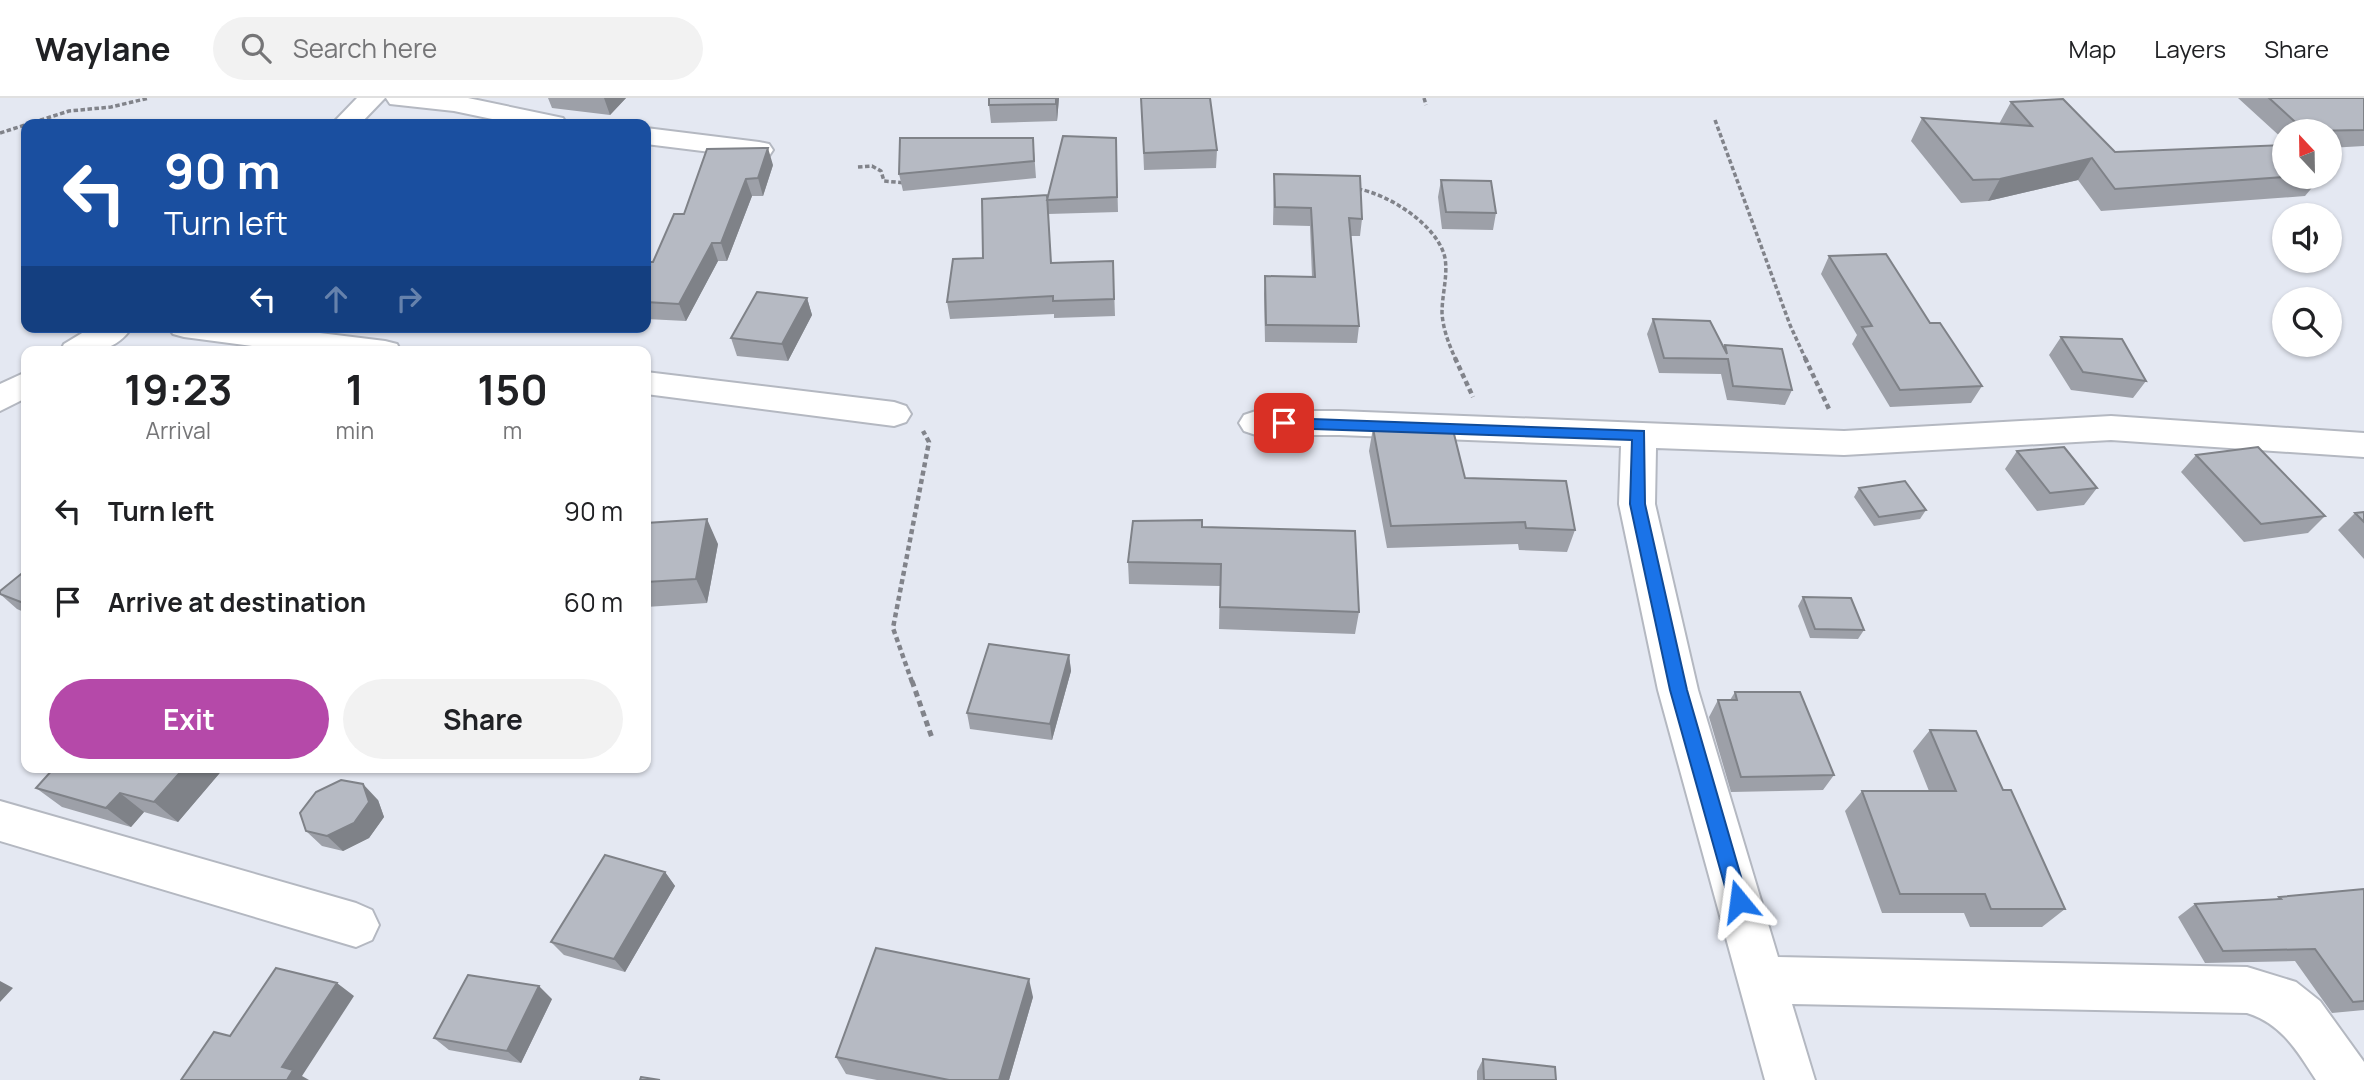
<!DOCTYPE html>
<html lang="en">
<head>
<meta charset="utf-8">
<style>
	body { margin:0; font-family:Manrope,sans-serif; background:#f2f2f2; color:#202124; height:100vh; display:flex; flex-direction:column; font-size:26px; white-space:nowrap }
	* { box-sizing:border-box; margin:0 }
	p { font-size:23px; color:#757577 }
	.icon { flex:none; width:38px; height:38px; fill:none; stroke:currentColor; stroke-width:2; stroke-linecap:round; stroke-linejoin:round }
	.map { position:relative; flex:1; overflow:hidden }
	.details { position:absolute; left:21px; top:248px; width:630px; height:427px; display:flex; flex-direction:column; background:#fff; border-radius:14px; box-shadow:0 2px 5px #0004 }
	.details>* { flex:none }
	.guide { position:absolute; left:21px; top:21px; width:630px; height:214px; border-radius:14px; box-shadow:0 2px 5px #0004; background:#1a4fa0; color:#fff; overflow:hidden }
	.needle { width:46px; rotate:338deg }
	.tools { position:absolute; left:2272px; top:21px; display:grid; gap:14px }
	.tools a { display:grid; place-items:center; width:70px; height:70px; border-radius:50%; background:#fff; box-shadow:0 2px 5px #0004; font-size:35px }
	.pin { position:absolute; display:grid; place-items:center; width:60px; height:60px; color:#fff; margin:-30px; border-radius:14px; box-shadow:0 4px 10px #0006 }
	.me { position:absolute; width:77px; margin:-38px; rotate:344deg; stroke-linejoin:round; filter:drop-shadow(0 0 5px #0008) }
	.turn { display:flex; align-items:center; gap:24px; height:147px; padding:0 28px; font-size:32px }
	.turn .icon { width:91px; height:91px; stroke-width:2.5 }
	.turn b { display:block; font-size:49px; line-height:60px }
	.lanes { display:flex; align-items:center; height:66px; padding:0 28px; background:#0003; justify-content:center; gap:35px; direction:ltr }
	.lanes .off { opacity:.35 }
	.eta { display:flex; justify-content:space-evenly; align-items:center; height:119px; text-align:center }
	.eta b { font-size:42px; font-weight:700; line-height:49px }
	.button { display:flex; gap:14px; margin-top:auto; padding:14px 28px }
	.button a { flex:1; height:80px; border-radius:42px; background:#b549a9; color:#fff; font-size:28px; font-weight:700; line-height:80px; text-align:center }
	.button a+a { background:#f2f2f2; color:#202124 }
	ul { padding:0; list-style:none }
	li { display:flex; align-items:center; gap:21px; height:91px; padding:0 28px }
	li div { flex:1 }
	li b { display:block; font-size:26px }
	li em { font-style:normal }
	header { display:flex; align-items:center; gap:42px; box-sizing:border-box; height:98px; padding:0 35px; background:#fff; border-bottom:2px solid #e0e0e0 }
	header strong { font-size:33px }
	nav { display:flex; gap:38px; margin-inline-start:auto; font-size:24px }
	.search { width:490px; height:63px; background:#f2f2f2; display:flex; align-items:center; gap:18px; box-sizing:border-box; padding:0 24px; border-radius:38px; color:#757577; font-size:26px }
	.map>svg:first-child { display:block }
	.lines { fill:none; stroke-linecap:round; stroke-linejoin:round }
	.minor-casing { stroke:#b4b8c1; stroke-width:4 }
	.path-far2 { stroke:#81838a; stroke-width:3.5; stroke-dasharray:4.5 2.5; stroke-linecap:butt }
	.path-far1 { stroke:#81838a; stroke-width:4.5; stroke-dasharray:5 3.5; stroke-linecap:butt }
	.path { stroke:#81838a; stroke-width:5; stroke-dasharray:6 4.5; stroke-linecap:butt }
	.minor { fill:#fff; fill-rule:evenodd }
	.wall { fill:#9da0a8 }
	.shaded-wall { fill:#7f8288 }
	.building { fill:#b6bac3; stroke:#7f8288; stroke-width:2 }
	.route { fill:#1a73e8; stroke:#114b97; stroke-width:2 }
</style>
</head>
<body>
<header>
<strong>Waylane</strong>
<div class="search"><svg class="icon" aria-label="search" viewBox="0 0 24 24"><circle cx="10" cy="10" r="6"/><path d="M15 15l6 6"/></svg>Search here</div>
<nav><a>Map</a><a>Layers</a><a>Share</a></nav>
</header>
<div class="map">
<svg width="2364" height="982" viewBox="0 0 2364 982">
	<rect width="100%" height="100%" fill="#e4e8f2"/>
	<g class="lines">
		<defs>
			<path id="minor" d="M357,0h28l-25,26h-28z
				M386,0h82l95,20 4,6h-51l-62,-13 -64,-7z
				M646,30l113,14 10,2 4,6 -4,6 -10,2 -113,-14z
				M92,229h40c-17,27 -44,25 -72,25l4,-8z
				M168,229h103l114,14 12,3 4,8h-104l-113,-15 -11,-3z
				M26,274v26l-26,13v-27z
				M646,274l248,30 12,4 5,8 -5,8 -12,4 -248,-32z
				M1256,313h83l505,20 267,-15 253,17v24l-253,-17 -267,15 -188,-7 -1,56 43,186 80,267 469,10 49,15 24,19 44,61v18h-48c-19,-29 -34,-56 -69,-67l-455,-9 23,76h-50l-107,-390 -39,-186 2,-58 -282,-11h-83l-12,-4 -5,-8 5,-8z
				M0,703l356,102 16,7 7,15 -7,15 -16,7 -356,-106z"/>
		</defs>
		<use href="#minor" class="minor-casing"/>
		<path class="path-far2" d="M1424,0l2,7
			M1715,22l75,205 16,35
			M0,35l69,-22 42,-4 38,-9
			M858,69l14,-1 9,5 3,10 22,2
			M1358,91c30,5 80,36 87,69 3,18 -3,36 -3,55 1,16 7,32 14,47"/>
		<path class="path-far1" d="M1455,260l18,39
			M1805,260l24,51
			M912,584l-19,-54 36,-186 -6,-11"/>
		<path class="path" d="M912,583l20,57"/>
		<use href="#minor" class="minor"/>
	</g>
	<path class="wall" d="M548,0h78l-16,17 -58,-7z
		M1059,0l-2,23 -66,2 -2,-18z
		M1141,0l76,52 -1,18 -72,2z
		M2238,0h126v48l-35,2v-17h-45v9z
		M2011,4l104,50 169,25h37l-16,19 -204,15 -23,-31 -90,21 -27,2 -50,-62 11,-23 77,6z
		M1033,40l3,40 -133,13 -4,-17z
		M1116,40l2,74 -70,2 -1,-14z
		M773,67l-10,31h-11l-25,65h-9l-32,60 -40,-2v-57h7l31,-48z
		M1274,76l88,45 -2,17h-9l8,90 -2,17 -92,-1 -1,-48 1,-18 47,1 -2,-51 -37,-1z
		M1441,82l55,33 -3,17 -51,-1 -4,-32z
		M1047,97l4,68 62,-2 2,55 -61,2v-4l-104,5 -3,-17 36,-44z
		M1829,158l153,130 -11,17 -81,4 -38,-63 5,-9 -36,-61z
		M807,200l5,17 -24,46 -51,-5 -6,-18z
		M1653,221l70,29 2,-3 67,45 -7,15 -58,-5 -6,-26 -62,-1 -12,-39z
		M2061,239l85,44 -13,17 -62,-8 -22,-35z
		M1373,330l92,50 110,52 -8,22 -48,-2 -1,-6 -131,4 -18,-97z
		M2017,353l80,37 -13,17 -47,6 -32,-42z
		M2196,357l129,61 -17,17 -64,9 -63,-70z
		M1859,390l67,22 -6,9 -46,7 -20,-29z
		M2364,414v47l-26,-29 17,-17z
		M646,425l72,21 -11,59 -61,4z
		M1202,429l157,85 -4,22 -136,-5 1,-43 -91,-2 -1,-22z
		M26,472v43l-9,-4 -17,-15v-3z
		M1803,499l61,33 -6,9 -48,-1 -12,-32z
		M1069,557l2,16 -19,69 -82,-11 -3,-16z
		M1735,594l99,83 -11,15 -92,2 -22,-75 9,-17h12z
		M1930,632l73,60 62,119 -23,18h-72l-6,-14h-82l-37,-102 17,-20h67l-16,-40z
		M224,670l-46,54 -34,-10 -13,15 -69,-20 -26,-19z
		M378,702l6,17 -15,21 -26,13 -21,-5 -16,-15z
		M665,774l10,14 -50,86 -61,-17 -13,-13z
		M2364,791v121l-32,3 -37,-52 -90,2 -27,-46 17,-13 80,-4 4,-3z
		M1033,899l-24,83h-132l-31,-6 -10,-17z
		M552,901l-31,64 -72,-13 -15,-12z
		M1483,961l73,21h-79v-9z"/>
	<path class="shaded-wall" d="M604,0h22l-16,17z
		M1056,0h3l-2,23 -1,-17z
		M768,50l5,17 -10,31 -5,-18z
		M2092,60l-14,22 -90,21 12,-22z
		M746,81l6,17 -25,65 -6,-18z
		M712,145l6,18 -32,60 -7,-17z
		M807,200l5,17 -24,46 -6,-17z
		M707,421l11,25 -11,59 -11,-24z
		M1069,557l2,16 -19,69 -2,-16z
		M184,670h40l-46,54 -24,-20z
		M363,686l15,16 6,17 -15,21 -26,13 -16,-15z
		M120,695l24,19 -13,15 -25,-19z
		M665,774l10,14 -50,86 -11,-13z
		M1029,881l4,18 -24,83h-10z
		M0,883l13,7 -13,14z
		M337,885l17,13 -52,80 7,4h-22l-5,-13z
		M539,888l13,13 -31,64 -14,-12z"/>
	<path class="building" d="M989,0h67v6l-67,1z
		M1141,0h69l7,52 -73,3z
		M2269,0h95v32l-59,1z
		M2063,1l52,53 169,-7v32l-169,12 -23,-31 -92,21 -27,1 -51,-62 110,8 -21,-24z
		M1063,38l53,2 1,59 -70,3z
		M900,40h133l1,23 -135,13z
		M768,50l-10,30 -12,1 -25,64h-9l-33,61 -33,-2v-40h7l21,-48h10l23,-65z
		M1274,76l86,2 2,43 -13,-1 10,108 -93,-1 -1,-49 50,1 -4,-69 -36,-1z
		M1441,82l50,1 5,32 -50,-1z
		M1047,97l4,68 62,-2 1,38 -61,2v-5l-106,6 6,-43 30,-1 -1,-59z
		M1886,156l44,69h10l42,63 -82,4 -38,-63 10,-1 -43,-70z
		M757,194l50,6 -25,46 -51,-6z
		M1653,221l57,2 17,33 -2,-9 57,4 10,41 -59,-4 -5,-27 -64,-1z
		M2061,239l61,2 24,42 -63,-9z
		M1452,328l13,52 101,3 9,49 -49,-2 -1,-6 -134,4 -18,-98z
		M2064,349l33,41 -47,5 -33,-42z
		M2258,349l67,69 -64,8 -65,-69z
		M1905,383l21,29 -47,7 -20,-29z
		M2364,414v10l-9,-9z
		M707,421l-11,60 -50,3v-59z
		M1202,422v7l153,4 4,81 -139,-5 1,-43 -93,-2 5,-41z
		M26,472v34l-26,-10v-3z
		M1803,499l48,1 13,32 -49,-1z
		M989,546l80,11 -19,69 -83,-11z
		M1735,594h65l34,83 -93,2 -23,-77h19z
		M1930,632l46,1 27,59h8l54,119h-74l-6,-15h-85l-38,-103h94z
		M54,670h130l-30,34 -34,-9 -14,15 -70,-20z
		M341,682l22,4 6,18 -15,21 -27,13 -21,-5 -6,-18 16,-21z
		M605,757l60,17 -51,87 -63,-17z
		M2364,791v112l-11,1 -38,-53 -92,2 -28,-47 86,-5 -2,-2z
		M876,850l153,31 -30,101h-50l-113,-23z
		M276,870l61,15 -55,84 11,3 -6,10h-106l33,-48 16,4z
		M468,877l71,11 -32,65 -73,-13z
		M1483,961l72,8 1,13h-72z
		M641,979l19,3h-20z"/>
	<path class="route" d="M1284,320l360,13 1,73 42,186 61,211 -2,6 -7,3 -7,-3 -3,-6 -59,-211 -40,-186 2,-64 -348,-12 -7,-5z"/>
</svg>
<div class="tools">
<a><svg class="needle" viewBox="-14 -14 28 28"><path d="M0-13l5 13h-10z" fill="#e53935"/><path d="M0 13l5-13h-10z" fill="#757577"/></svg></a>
<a><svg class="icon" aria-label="sound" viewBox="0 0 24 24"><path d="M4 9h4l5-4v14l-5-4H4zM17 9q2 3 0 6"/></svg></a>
<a><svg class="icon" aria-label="search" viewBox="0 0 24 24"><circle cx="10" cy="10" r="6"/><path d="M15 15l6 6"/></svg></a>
</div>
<div class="pin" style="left:1284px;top:325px;background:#d93025"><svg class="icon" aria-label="arrive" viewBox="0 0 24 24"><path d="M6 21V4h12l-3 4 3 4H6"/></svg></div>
<svg class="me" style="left:1739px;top:803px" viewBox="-20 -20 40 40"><path d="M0-17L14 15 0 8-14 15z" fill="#1a73e8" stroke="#fff" stroke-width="4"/></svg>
<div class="guide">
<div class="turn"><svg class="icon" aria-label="left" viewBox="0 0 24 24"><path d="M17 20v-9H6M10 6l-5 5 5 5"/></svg><div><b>90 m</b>Turn left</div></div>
<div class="lanes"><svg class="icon" aria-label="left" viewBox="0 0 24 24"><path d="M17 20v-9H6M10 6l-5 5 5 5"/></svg><svg class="icon off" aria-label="ahead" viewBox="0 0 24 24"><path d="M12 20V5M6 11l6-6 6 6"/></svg><svg class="icon off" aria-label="right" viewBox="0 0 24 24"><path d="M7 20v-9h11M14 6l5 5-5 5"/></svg></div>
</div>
<section class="details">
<div class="eta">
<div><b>19:23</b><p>Arrival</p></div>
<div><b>1</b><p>min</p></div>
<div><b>150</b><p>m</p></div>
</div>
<ul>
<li><svg class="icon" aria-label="left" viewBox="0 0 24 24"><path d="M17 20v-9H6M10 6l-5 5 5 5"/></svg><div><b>Turn left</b></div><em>90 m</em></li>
<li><svg class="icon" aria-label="arrive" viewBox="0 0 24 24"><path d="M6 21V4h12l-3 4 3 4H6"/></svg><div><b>Arrive at destination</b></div><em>60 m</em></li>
</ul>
<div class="button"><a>Exit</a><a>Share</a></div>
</section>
</div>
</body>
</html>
